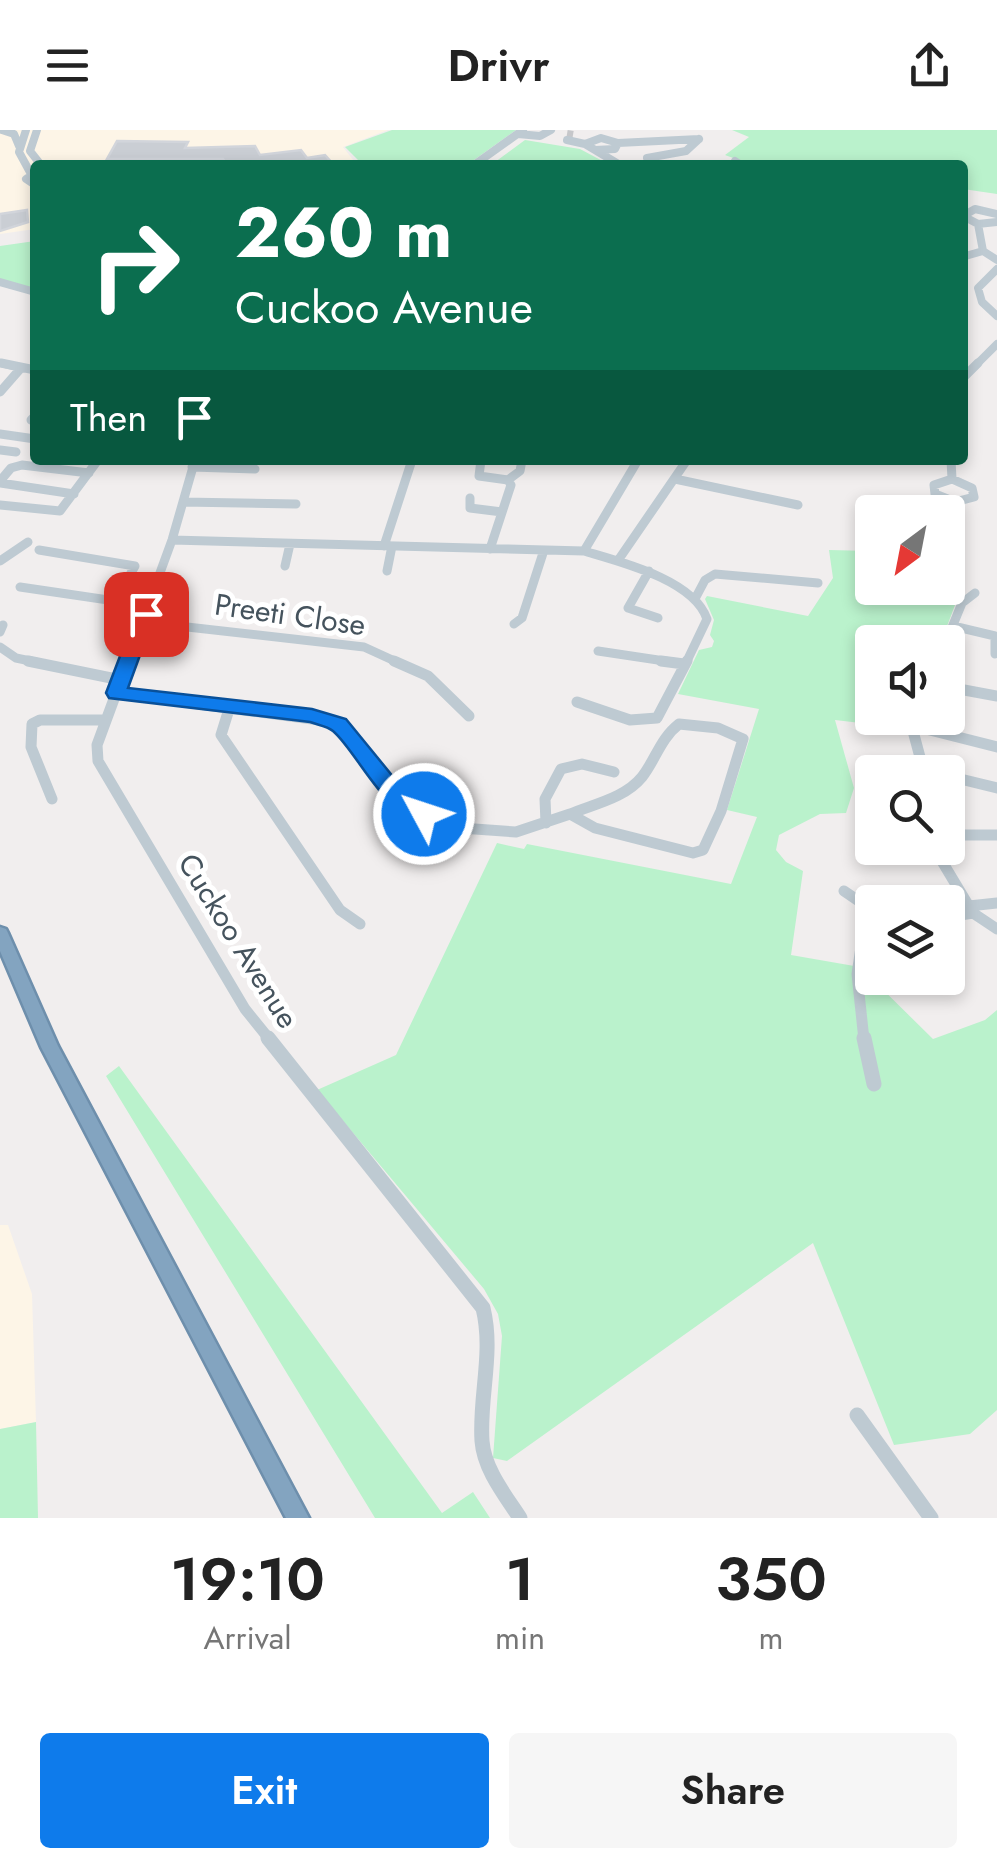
<!DOCTYPE html>
<html lang="en">
<head>
<meta charset="utf-8">
<style>
	body { margin:0; font-family:Jost,sans-serif; background:#f6f6f6; color:#222; height:100vh; display:flex; flex-direction:column; font-size:38px; white-space:nowrap }
	* { box-sizing:border-box; margin:0 }
	p { font-size:32px; color:#767676 }
	.icon { flex:none; width:55px; height:55px; fill:none; stroke:currentColor; stroke-width:2; stroke-linecap:round; stroke-linejoin:round }
	.map { position:relative; height:1388px; overflow:hidden }
	.sheet { display:flex; flex-direction:column; background:#fff; flex:1 }
	.sheet>* { flex:none }
	.banner { position:absolute; left:30px; top:30px; width:938px; height:305px; border-radius:10px; box-shadow:0 5px 15px #0003; background:#0b6e4f; color:#fff; overflow:hidden }
	.needle { width:65px; rotate:212deg }
	.fabs { position:absolute; left:855px; top:365px; display:grid; gap:20px }
	.fabs a { display:grid; place-items:center; width:110px; height:110px; border-radius:10px; background:#fff; box-shadow:0 5px 15px #0003; font-size:50px }
	.pin { position:absolute; display:grid; place-items:center; width:85px; height:85px; color:#fff; margin:-42px; border-radius:20px; box-shadow:0 5px 15px #0006 }
	.me { position:absolute; width:110px; margin:-55px; rotate:310deg; stroke-linejoin:round; filter:drop-shadow(0 0 8px #0008) }
	.turn { display:flex; align-items:center; gap:35px; height:210px; padding:0 40px; font-size:45px }
	.turn .icon { width:130px; height:130px; stroke-width:2.5 }
	.turn b { display:block; font-size:70px; line-height:85px }
	.then { display:flex; align-items:center; height:95px; padding:0 40px; background:#0003; gap:20px; font-size:38px }
	.eta { display:flex; justify-content:space-evenly; align-items:center; height:170px; text-align:center }
	.eta b { font-size:60px; font-weight:600; line-height:70px }
	.action { display:flex; gap:20px; margin-top:auto; padding:20px 40px }
	.action a { flex:1; height:115px; border-radius:10px; background:#0e7beb; color:#fff; font-size:40px; font-weight:600; line-height:115px; text-align:center }
	.action a+a { background:#f6f6f6; color:#222 }
	header { display:flex; justify-content:space-between; align-items:center; height:130px; padding:0 40px; background:#fff; font-size:45px; font-weight:600 }
	.map>svg:first-child { display:block }
	.commercial { fill:#fdf5e7 }
	.green { fill:#baf2cc }
	.building { fill:#caced4; stroke:#d2d5db; stroke-width:2.5 }
	.lines { fill:none; stroke-linecap:round; stroke-linejoin:round }
	.minor-tunnel { stroke:#c6c7ca; stroke-width:8; stroke-dasharray:8 4; stroke-linecap:butt }
	.highway-casing { stroke:#6e8fac; stroke-width:5 }
	.minor-far3 { stroke:#becad2; stroke-width:8 }
	.minor-far2 { stroke:#becad2; stroke-width:9 }
	.minor-far1 { stroke:#becad2; stroke-width:11 }
	.minor { stroke:#becad2; stroke-width:15 }
	.highway { fill:#83a4c0; fill-rule:evenodd }
	.route { fill:#0e7beb; stroke:#095099; stroke-width:2.5 }
	.labels { text-anchor:middle; stroke-width:10; stroke-linejoin:round; paint-order:stroke }
	.street-label { font-size:30px; fill:#45535d; stroke:#fff }
</style>
</head>
<body>
<header><svg class="icon" aria-label="menu" viewBox="0 0 24 24"><path d="M4 6h16M4 12h16M4 18h16"/></svg>Drivr<svg class="icon" aria-label="share" viewBox="0 0 24 24"><path d="M12 15V3M7 8l5-5 5 5M5 13v7h14v-7"/></svg></header>
<div class="map">
<svg width="997" height="1388" viewBox="0 0 997 1388">
	<rect width="100%" height="100%" fill="#f1eeee"/>
	<path class="commercial" d="M0,0h388l-45,17 14,18h-322v64l-35,5z
		M0,1095h8l24,69 4,128 -36,7z"/>
	<path class="green" d="M392,0h124l-49,35h-104l-18,-18z
		M732,0h265v64l-34,-5 -1,-24h-210l-27,-10 24,-18z
		M525,10l55,9 30,16h-119z
		M35,111v48l-35,-9v-34z
		M829,420l43,1v37h76v-7l15,3 -22,58h-48l-19,-5 -12,28 10,3v50h34l-3,10 -68,-8 19,68 -8,25 -26,1 -41,21 -3,15 10,12 17,9 -12,84 69,12 73,72 52,-19 12,-10v400l-27,24 -76,11 -81,-202 -306,218 -14,-3 9,-122 -4,-22 -14,-25 -167,-199 79,-35 101,-212 27,6 3,-5 204,40 26,-67 -30,-7 32,-101 -81,-15 21,-44 13,-3 2,-6 -4,-6 4,-15 -9,-21 2,-3 101,20 25,-38z
		M119,936l323,447 31,-21 17,26h-115l-269,-442z
		M36,1292l2,96h-38v-89z"/>
	<path class="building" d="M117,11l71,1 -3,6 70,-2 5,9 41,-5 6,8 18,-3 9,10h-107l-4,-6h-116z
		M27,80l1,12 -28,9v-17z"/>
	<g class="lines">
		<path class="minor-tunnel" d="M567,4l6,1"/>
		<defs>
			<path id="highway" d="M0,797l6,2 2,4 50,113 251,472h-23l-245,-471 -41,-96z"/>
		</defs>
		<use href="#highway" class="highway-casing"/>
		<path class="minor-far3" d="M2,0l12,4 5,12
			M26,0l-7,22 12,22
			M37,0l-7,21 11,14
			M518,4l22,2 11,-6
			M601,8l17,5 -3,6 -20,1 -10,-6z
			M567,10l18,4
			M618,13l81,-4
			M595,20l25,15
			M647,28l39,-7 13,-12
			M735,31l6,4
			M474,35l49,-35
			M35,43l-9,6 9,6
			M997,84l-22,-5 -12,7 15,8 19,-2
			M978,94l5,27 14,9
			M962,127l21,-6
			M997,139l-19,19 4,14 15,14
			M0,152l35,10
			M0,233l13,3
			M975,236l22,-22"/>
		<path class="minor-far2" d="M1,233l34,7
			M962,249l16,-16
			M0,262l21,-24
			M31,290l4,-4
			M0,304l35,5
			M0,320l16,2
			M481,330l-2,16 29,4 3,5 -21,64
			M951,330l1,19
			M192,337l63,2
			M675,349l123,26
			M952,349l20,9 2,9 -19,5 -20,-8 -1,-9z
			M508,350l12,-9 2,-11
			M0,351l11,-13 11,-3 67,8
			M0,353l74,11
			M470,368v10l32,4
			M183,372l113,2
			M0,375l60,6 38,-51
			M172,410l412,11c37,11 110,29 123,68l-21,44
			M384,416l28,-86
			M39,420l96,16 -24,42 7,5
			M584,421l54,-91
			M619,429l68,-99
			M0,431l28,-19
			M285,436l5,-22
			M387,441l5,-25
			M649,441l-21,37 30,10
			M20,457l95,14 3,4
			M696,467l9,-17 10,-6 103,9
			M128,484h17
			M143,492l221,25 35,16
			M514,494l8,-6 22,-68
			M953,496l42,10v18
			M0,502l3,-7
			M946,512l16,-39 13,-10
			M0,517l16,11 24,5
			M598,521l80,12
			M127,533l45,-123 23,-80"/>
		<path class="minor-far1" d="M28,531l93,19
			M128,531l-31,84 1,16 147,248 25,31
			M394,531l34,15 41,40
			M661,531l23,3
			M948,557l49,9
			M116,563l211,28 32,25 43,56 27,15 32,11 55,4 54,-18
			M577,572l53,18 27,-2 30,-57
			M230,576l-9,29 119,175 20,14
			M917,588l-4,13 11,41
			M679,594l39,4 25,11 -22,72 -18,39 -10,3 -98,-25 -25,-14c24,-10 55,-16 72,-37 14,-18 18,-38 37,-53z
			M914,596l83,21
			M948,646l49,12
			M52,669l-21,-52 1,-23 8,-4h65
			M546,693l-1,-24 16,-30 21,-5 32,8
			M948,705h49
			M934,718l39,65 24,16
			M844,761l25,17
			M969,776l28,-3
			M948,787l25,-4
			M864,910l-7,-66 10,-67"/>
		<path class="minor" d="M268,908l215,270c11,45 -4,88 -1,133 2,28 23,54 38,77
			M864,908l10,46
			M857,1285l74,103"/>
		<use href="#highway" class="highway"/>
	</g>
	<path class="route" d="M146,478l9,6 -27,74 184,21 34,10 62,76 27,19 -3,6c-40,11 -74,-68 -99,-89 -6,-5 -15,-6 -23,-9l-201,-24 -3,-5 30,-79z"/>
	<g class="labels">
		<g class="street-label">
			<text transform="translate(290 485) rotate(8)" y="10">Preeti Close</text>
			<text transform="translate(238 811) rotate(58)" y="10">Cuckoo Avenue</text>
		</g>
	</g>
</svg>
<div class="fabs">
<a><svg class="needle" viewBox="-14 -14 28 28"><path d="M0-13l5 13h-10z" fill="#e53935"/><path d="M0 13l5-13h-10z" fill="#767676"/></svg></a>
<a><svg class="icon" aria-label="sound" viewBox="0 0 24 24"><path d="M4 9h4l5-4v14l-5-4H4zM17 9q2 3 0 6"/></svg></a>
<a><svg class="icon" aria-label="search" viewBox="0 0 24 24"><circle cx="10" cy="10" r="6"/><path d="M15 15l6 6"/></svg></a>
<a><svg class="icon" aria-label="layers" viewBox="0 0 24 24"><path d="M12 4l9 5-9 5-9-5zM3 14l9 5 9-5"/></svg></a>
</div>
<div class="pin" style="left:146px;top:484px;background:#d93025"><svg class="icon" aria-label="arrive" viewBox="0 0 24 24"><path d="M6 21V4h12l-3 4 3 4H6"/></svg></div>
<svg class="me" style="left:424px;top:684px" viewBox="-20 -20 40 40"><circle r="17" fill="#0e7beb" stroke="#fff" stroke-width="3"/><path d="M0-11L8 9 0 5-8 9z" fill="#fff"/></svg>
<div class="banner">
<div class="turn"><svg class="icon" aria-label="right" viewBox="0 0 24 24"><path d="M7 20v-9h11M14 6l5 5-5 5"/></svg><div><b>260 m</b>Cuckoo Avenue</div></div>
<div class="then">Then<svg class="icon" aria-label="arrive" viewBox="0 0 24 24"><path d="M6 21V4h12l-3 4 3 4H6"/></svg></div>
</div>
</div>
<section class="sheet">
<div class="eta">
<div><b>19:10</b><p>Arrival</p></div>
<div><b>1</b><p>min</p></div>
<div><b>350</b><p>m</p></div>
</div>
<div class="action"><a>Exit</a><a>Share</a></div>
</section>
</body>
</html>
